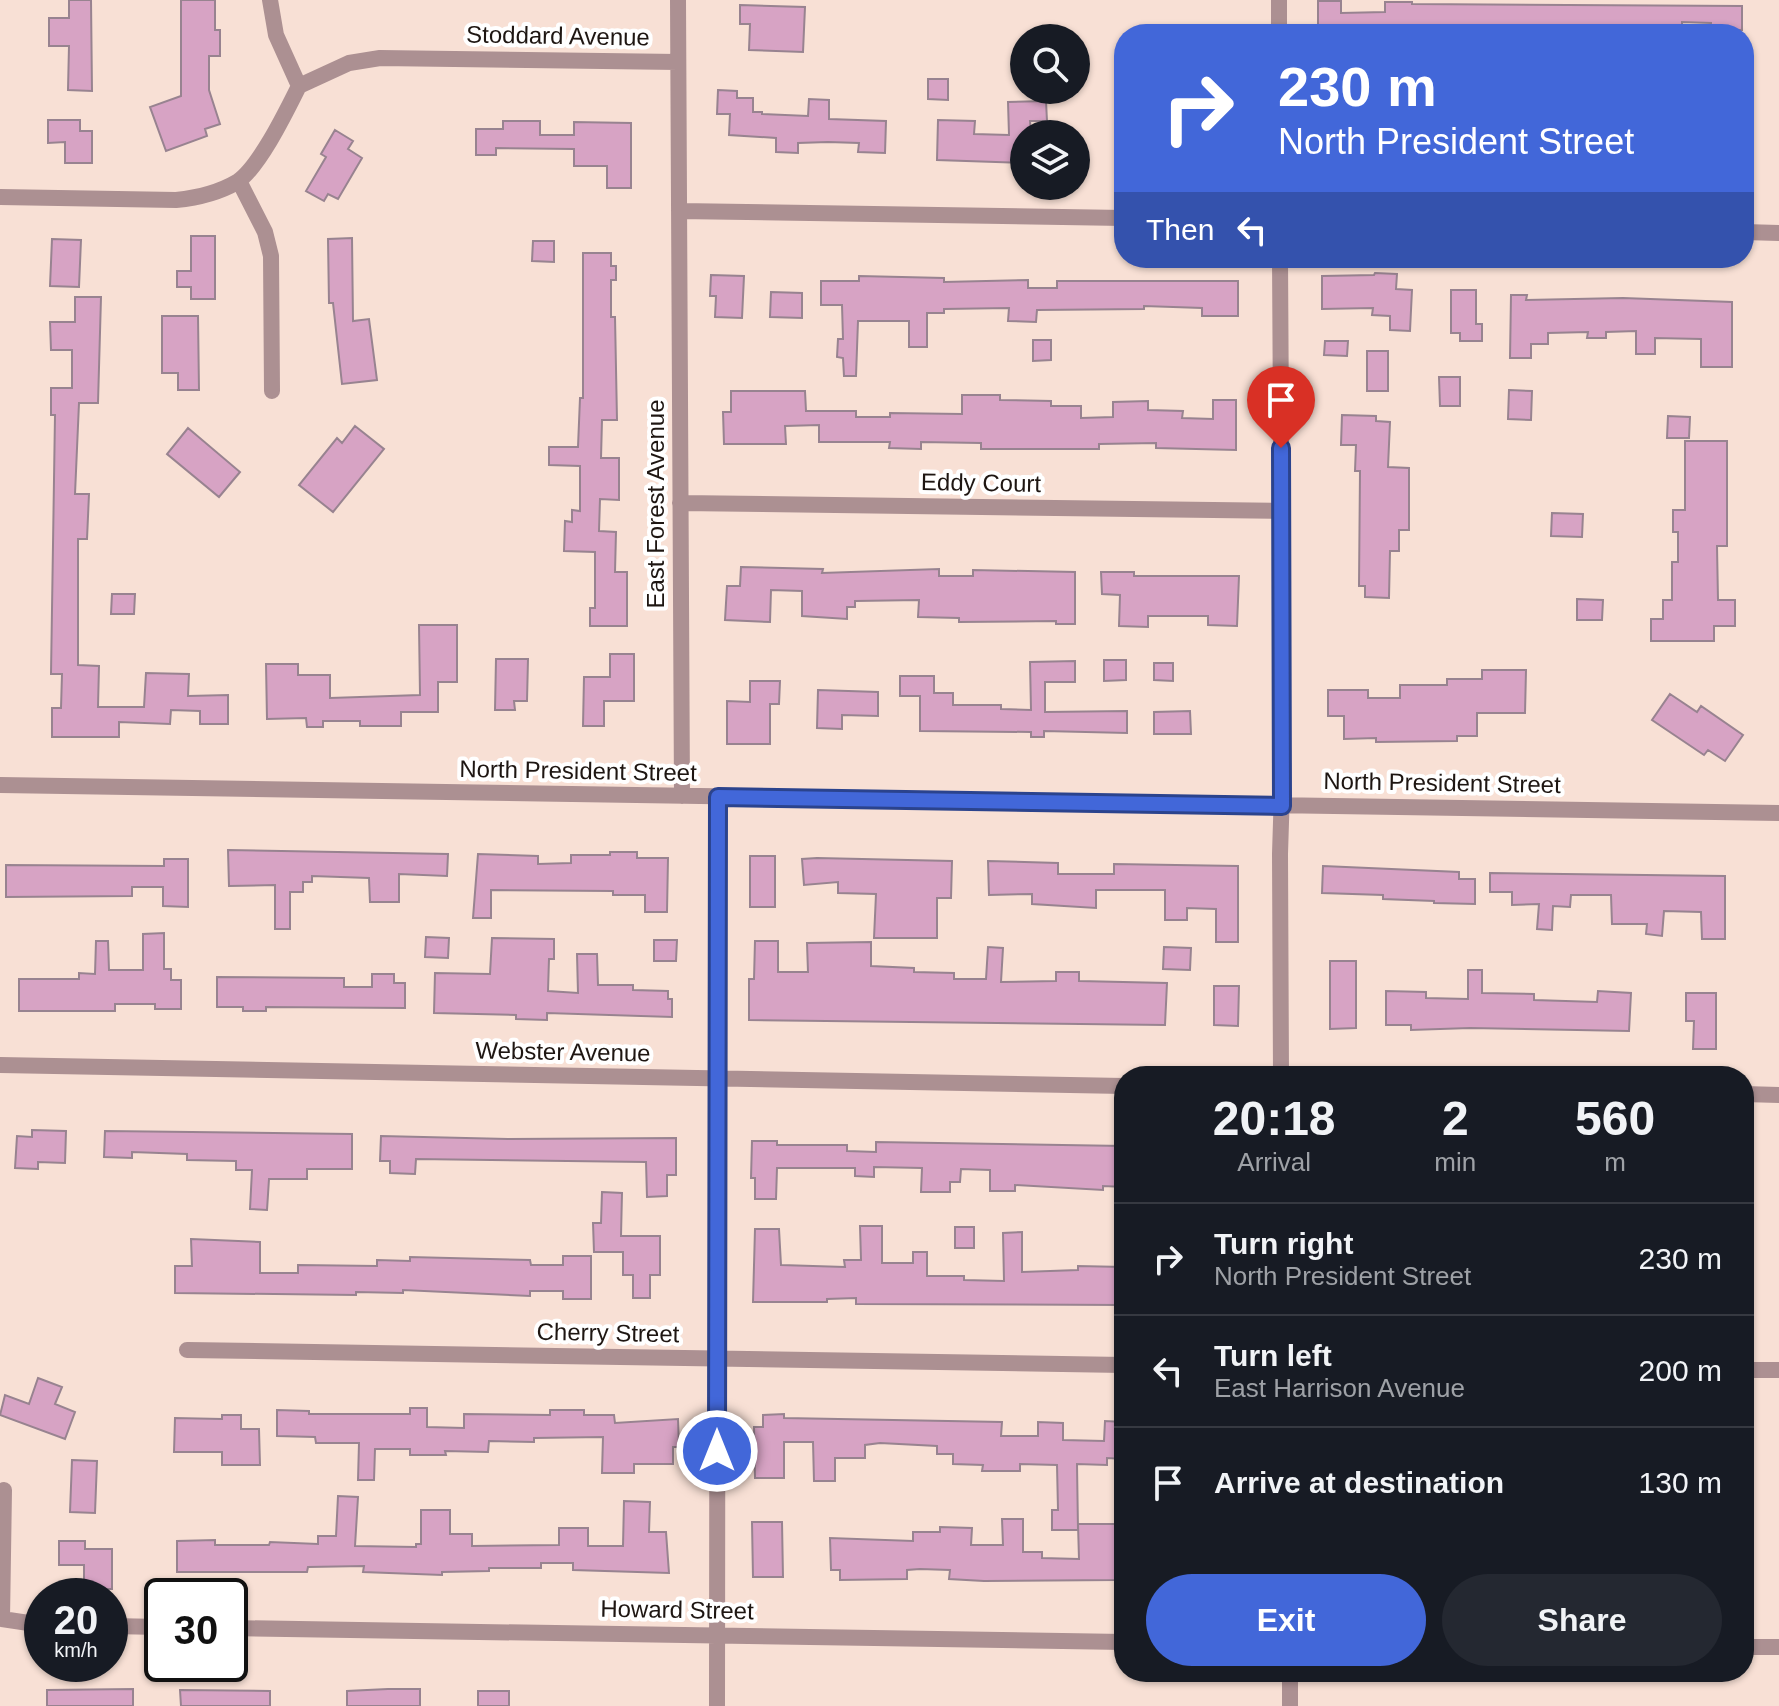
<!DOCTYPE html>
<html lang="en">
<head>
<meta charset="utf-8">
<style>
	body { margin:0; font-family:Helvetica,sans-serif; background:#242831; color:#f1f3f6; height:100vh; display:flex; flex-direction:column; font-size:30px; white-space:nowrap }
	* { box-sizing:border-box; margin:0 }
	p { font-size:26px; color:#9ea1a6 }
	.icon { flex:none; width:44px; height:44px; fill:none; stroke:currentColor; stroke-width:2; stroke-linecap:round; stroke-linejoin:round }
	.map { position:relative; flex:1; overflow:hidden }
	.side { position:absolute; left:1114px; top:1066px; width:640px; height:616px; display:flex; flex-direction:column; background:#171b24; border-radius:32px; box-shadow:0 2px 6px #0004 }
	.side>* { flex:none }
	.guide { position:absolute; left:1114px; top:24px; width:640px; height:244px; border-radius:32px; box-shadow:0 2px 6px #0004; background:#4267d9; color:#fff; overflow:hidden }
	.controls { position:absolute; left:1010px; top:24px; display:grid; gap:16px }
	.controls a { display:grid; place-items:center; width:80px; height:80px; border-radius:50%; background:#171b24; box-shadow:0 2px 6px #0004; font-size:40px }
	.speed { position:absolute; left:24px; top:1578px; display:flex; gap:16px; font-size:40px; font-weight:700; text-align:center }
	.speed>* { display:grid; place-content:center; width:104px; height:104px; border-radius:50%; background:#171b24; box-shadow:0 2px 6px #0004; line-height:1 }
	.speed small { font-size:20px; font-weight:400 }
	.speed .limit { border:4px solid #111; border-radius:12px; background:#fff; color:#111 }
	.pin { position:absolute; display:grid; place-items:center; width:68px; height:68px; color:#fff; margin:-82px -34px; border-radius:50% 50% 50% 0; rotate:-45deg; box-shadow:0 0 8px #0007 }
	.pin .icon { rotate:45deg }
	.me { position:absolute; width:88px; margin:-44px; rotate:0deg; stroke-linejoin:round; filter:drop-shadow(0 0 6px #0008) }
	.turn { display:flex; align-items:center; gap:28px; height:168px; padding:0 32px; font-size:36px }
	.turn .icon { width:104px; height:104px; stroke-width:2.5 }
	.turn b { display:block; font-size:56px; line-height:68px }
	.then { display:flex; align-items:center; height:76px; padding:0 32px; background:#0003; gap:16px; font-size:30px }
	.eta { display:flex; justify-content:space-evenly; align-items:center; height:136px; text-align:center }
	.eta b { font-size:48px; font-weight:700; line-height:56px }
	.primary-button { display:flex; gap:16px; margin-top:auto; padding:16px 32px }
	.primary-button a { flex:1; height:92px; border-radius:48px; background:#4267d9; color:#fff; font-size:32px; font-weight:700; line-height:92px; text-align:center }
	.primary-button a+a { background:#242831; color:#f1f3f6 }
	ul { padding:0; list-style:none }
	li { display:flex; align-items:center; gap:24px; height:112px; padding:0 32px; border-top:2px solid #363941 }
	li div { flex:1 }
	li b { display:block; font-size:30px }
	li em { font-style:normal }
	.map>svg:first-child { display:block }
	.building { fill:#d7a3c4; stroke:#988390; stroke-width:2 }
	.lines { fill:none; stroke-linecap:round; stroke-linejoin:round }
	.minor { stroke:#ac9092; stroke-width:16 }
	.route-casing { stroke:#2b438d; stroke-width:20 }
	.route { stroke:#4267d9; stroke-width:14 }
	.labels { text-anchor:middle; stroke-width:8; stroke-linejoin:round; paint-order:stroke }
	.street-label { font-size:24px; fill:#1e1612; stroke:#fff }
</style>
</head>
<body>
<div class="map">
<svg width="1779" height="1706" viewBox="0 0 1779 1706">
	<rect width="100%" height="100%" fill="#f8e0d5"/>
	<path class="building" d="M69,0h22l1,91 -24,-1 1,-44h-20v-28h20z
		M181,0h34v30h5v26h-11v34l11,34 -15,5 2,7 -41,15 -16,-44 31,-11z
		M1318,1h23v12l44,-1v-10h27v2l330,2v24h-16l-1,4h-14v-11l-29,-1v8l-57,-4 1,7 -308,1z
		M740,5l65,2 -2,45 -54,-2 1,-26h-10z
		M928,79h20v21l-20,-1z
		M718,90l19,1v7h16v14h9v2l46,2 1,-17 20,1v19l57,2 -1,32 -27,-1 1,-9 -31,-1 -30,1v10l-22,-1v-14l-47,-3 1,-21h-13z
		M1046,101l1,20h-17l1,13h-7v29l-87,-3 1,-40 37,1 -1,13 35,1 -1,-33z
		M48,120h32v11h12v32h-27v-21l-17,1z
		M503,121h37v14h34v-13l57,1v65h-24v-22h-33v-17l-78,-1v7h-20v-26h27z
		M335,130l18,11 -5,8 14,9 -24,41 -10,-5 -4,7 -18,-10 20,-34 -5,-3z
		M191,236h24v63h-24v-12h-14v-16h14z
		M352,238l1,83 16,-2 8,61 -35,4 -9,-81h-4l-1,-64z
		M52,239l29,1 -2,47 -29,-1z
		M533,241h21v21l-22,-1z
		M583,253h28v13h5v14h-5v37h4l2,103h-15l-1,38h18v42l-19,-1 -1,32 17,1 -1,40h12v54h-37v-18h5v-56l-31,-1 1,-30 7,1v-12l8,1v-45l-31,-1v-18h29l2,-49h3z
		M1375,273l22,1 -1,15 16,1 -2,41 -20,-1v-14l-18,-1 1,-7 -51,1v-33l52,-1z
		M711,275l33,1 -2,42 -27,-1 1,-21h-6z
		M859,276l85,2v4l84,-2v8h29v-7h181v35h-36v-8l-58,-2v3l-107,1 -1,12 -28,-1 1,-13 -65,1v4h-17v34h-18v-26h-51l-2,55h-12l-1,-18 -6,-1 1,-18h5l-1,-34h-21v-24h38z
		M1451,290h25v34h6v17h-22v-8h-9z
		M771,292l31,1v25l-32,-1z
		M1511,295h16l-1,5 97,-2 109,4v65h-31v-28l-46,-1v16h-19v-23l-30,1v6h-19l1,-6 -40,1v11h-17v14h-21z
		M75,297h26l-3,106h-19l-4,91h14l-2,45h-9v126l21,1 -1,41h46l2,-34 43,1 -1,22 40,-1v29h-28v-13l-29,-1 -1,14 -51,-2v15h-67v-29h9l1,-34h-11l4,-259h-4v-27h21v-38h-21l-1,-28h25z
		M162,316h36l1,74h-21v-17h-16z
		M1033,340h18v20l-18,1z
		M1325,341h23l-1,15 -23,-1z
		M1367,351h21v40h-21z
		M1439,377h21v29h-20z
		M1509,390l23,1 -1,29 -23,-1z
		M731,391h74l1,20h50v6h34v-4l72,1v-19h38v5l51,1v5h30v12l32,-1v-15l35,-1v9l35,1 -1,7 31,1v-19h23v50l-80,-2v-5l-57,1v5h-118v-6l-60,-1v7l-32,-1 1,-6h-71v-17l-34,1 1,18h-62l-1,-32h8z
		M1342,415l34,1v5l14,1 -2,45 21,1v62h-10v21h-9l-1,47 -24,-1v-11h-6l1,-115h-5l1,-26h-15z
		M1668,416l22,1 -1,21h-22z
		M355,426l29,23 -51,63 -34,-27 38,-47 5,5z
		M188,428l52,44 -21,25 -52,-43z
		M1685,441h42v105h-10l1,54h17v26h-21v15h-63v-22h12v-19h9v-38h6v-30h-5v-22h12z
		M1552,513l31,1 -1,23 -31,-1z
		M741,567l82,2 -1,4 117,-4v7h34v-6l102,2v52h-19v-3l-97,1v-4l-41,-1 1,-17 -64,1v6h-8v12l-45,-3v-25l-31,-1 -1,32 -45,-2 2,-34h13z
		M1101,572h33v4h105l-2,50 -29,-1v-9h-60v11l-29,-1 1,-31 -18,-1z
		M112,594h23l-1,20h-23z
		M1577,599l26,1 -1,20h-25z
		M419,625h38v57h-19v30h-37v14h-41v-5h-37v6h-16l-1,-9 -39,1 -1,-55h32v11h32v23l90,-3z
		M610,654h24v47h-30v25h-21l1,-49h26z
		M496,659h32l-1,42h-13l1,9h-20z
		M1104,660h22v20l-22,1z
		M1075,661v21h-30v30l82,-1v22l-83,-2v6h-13v-5l-111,-1v-35h-20v-20h34v17h19v12h48v4l30,1 -1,-48z
		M1154,663h19v18l-19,-1z
		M1482,670h44l-1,43h-48v23h-20v5l-81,1v-4l-32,1v-23h-16v-26h40v8h32v-13h47v-6h35z
		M750,681h30l-1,23h-9v40h-43v-43l23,1z
		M818,690l60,2v24l-36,-1v14l-25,-1z
		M1670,694l27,18 4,-6 42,29 -18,26 -17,-11 -4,5 -52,-35z
		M1190,711l1,23h-37v-22z
		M228,850l220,4 -1,22 -48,-2v28h-29l-1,-24 -57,-2v6h-9v10h-13v37h-15v-44l-46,1z
		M610,852h27v6h31l-1,54h-22v-17h-32v-4l-122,-1v28h-18l5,-64 60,2v8l33,-1v-8h39z
		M750,856h25v51h-25z
		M817,858l135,3 -1,37h-14v40h-63l2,-44 -38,-1v-11l-34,3 -2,-26z
		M164,859h24v48l-25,-1v-19h-31v9l-126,1v-32l158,1z
		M988,861l70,2v11h56v-10l124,2v76h-22v-33l-29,-1v12h-22v-30h-69v18l-64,-4v-10l-43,1z
		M1323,866l136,6v7h16v25l-41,-1v-2l-51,-2v-4l-61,-2z
		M1490,873l235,3v63h-23l-1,-27 -37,-1 -2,25 -16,-2 1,-10h-35l-1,-29h-40l-1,12 -17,-1 -1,24 -15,-1 2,-25 -27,1v-13h-22z
		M164,933v36h7v11h10v29h-26v-5h-40v7h-96v-32h60v-6l16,1 1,-33h12l1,29h34v-36z
		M426,937l23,1 -1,20 -23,-1z
		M492,938l62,1v20h-5l-1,32 30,2 -1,-39h20l1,31h35v5l35,1v8h4v18l-125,-4v7l-31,-1v-4l-82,-2 1,-40 55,1z
		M654,940h23l-1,21h-22z
		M755,941h23v31h30l-1,-29 64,-1v24l43,2v4l40,1v6h32l2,-32 15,1 -2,34 55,-1v-9h23v9l88,2 -2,42 -416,-5v-41h5z
		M1164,947l27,1 -1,22 -27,-1z
		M1330,961h26v67l-26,1z
		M1468,970h14v23l52,1v6l63,2 1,-11 33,2 -2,38 -159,-3 -59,2v-5h-25v-34l40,1v6l42,1z
		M372,974h22v9h11v25l-139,-1v4h-23v-4h-26v-30l127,1v9h28z
		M1214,986h25l-1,40 -24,-1z
		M1686,993h30v56h-23l1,-28h-8z
		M32,1130l34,1 -1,32 -27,-1v7l-23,-1 2,-32 15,1z
		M105,1131l247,3v35h-45v10h-38l-2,31 -17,-1 2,-39h-16v-9l-49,-1v-6l-55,-2v6l-28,-1z
		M381,1136l127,3 168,-1v37h-9v21l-20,1 -1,-35 -230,-3 -1,15 -25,-1v-12h-10z
		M752,1141h25v4h70v6l29,1v-10l248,4v41l-21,-1v4l-88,-5v6h-25v-21l-29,-1 -1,13h-10v10h-29l1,-24 -48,-1v10l-19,-1v-8h-78l-1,31h-21v-21h-4z
		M602,1192l20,1 -1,43h39v39h-10v23h-17v-23h-10v-23h-29l-1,-29h8z
		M860,1226h22v37h31v-11h14v24h37v4l40,1 -1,-48 19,-1v40l56,-2v-4l46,1v38l-268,-1v-6l-29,1v3h-74l2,-73h24l2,36 64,2 -1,-7h17z
		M955,1227h19v21h-19z
		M191,1239l69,3v31h38v-8l79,1v-6l33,1v-4l120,3 1,5h32v-9h28v43h-28v-8h-33v5l-127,-6v3l-47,-1v3l-181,-2v-27h17z
		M38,1378l24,9 -7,17 20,8 -10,27 -65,-24 5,-20 24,9z
		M410,1408h17v19l37,1v-14l86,1v-5h34v5h30l1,8 63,-4 1,28h-6v17h-39v9h-32l1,-36 -69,1v4l-45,-1 -1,11 -43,-1 1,4h-36v-6h-35l-1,31h-16l1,-37h-43l-1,-6 -38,-1v-26l32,1v3h101z
		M784,1414v4l218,4 -1,14h37v-14l25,1v17l41,1 1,-20 19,1 -1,37 -16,-1v7l-30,-1 1,66h-26v-20h6l-1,-45 -37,-1v7h-38l1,-6 -30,-1v-10h-16v-8l-57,-3 -15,2v13h-30v23h-21l-1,-39h-29v36h-29l-1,-51h9v-12z
		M222,1415h19v14h18l1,36h-38v-13h-48l1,-34 47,1z
		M72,1460l25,1 -2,52 -25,-1z
		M338,1496l20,1 -3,49 61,1v-3h5v-34h29v24h22v12l87,-1v-17h29v18h35l1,-45 26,1 -1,30h17l3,41 -96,-3v-7h-32v5h-52v3l-47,1v3l-79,-3 1,-6 -56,1 -1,5h-130v-31l38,-1v5h54l1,-3 48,2v-8h18z
		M1002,1519h21v33h19v6l37,1 -1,-35h43v26l-5,1v29l-132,1 -35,-2 1,-9 -30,-1 -13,1v9l-67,1v-10h-9l-1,-32 83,3v-9h27v-5l32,1 -1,17h32z
		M752,1522h30l1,55h-30z
		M59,1541h26v8h27v40h-28v-24h-25z
		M133,1689v17h-86v-16z
		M388,1689h32v17h-73v-15z
		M180,1690l90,1v15h-89z
		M478,1691h31v15h-31z"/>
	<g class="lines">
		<path class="minor" d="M270,0l6,35 23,51
			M678,0l4,796
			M1279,0v34
			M239,181l26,51 6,24 1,135
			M0,197l176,3c20,-2 44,-8 61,-18 22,-14 50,-72 62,-96l50,-23 31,-5 298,4
			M679,211l445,7
			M1744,232l35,1
			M1280,258l3,501 -3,95 1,222
			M680,503l602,8
			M0,785l1779,28
			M0,1065l1124,21
			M1744,1094l35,1
			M187,1350l937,15
			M1744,1370h35
			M4,1490l-2,129 40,6
			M110,1626l52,1
			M230,1628l894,14
			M1744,1647h35
			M1290,1672v34
			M717,1706l1,-909"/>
	</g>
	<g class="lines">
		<defs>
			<path id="route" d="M717,1451l1,-654 564,9 -1,-358"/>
		</defs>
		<use href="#route" class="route-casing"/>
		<use href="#route" class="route"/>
	</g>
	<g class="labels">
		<g class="street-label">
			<text transform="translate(558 36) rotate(1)" y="8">Stoddard Avenue</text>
			<text transform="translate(981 483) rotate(1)" y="8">Eddy Court</text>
			<text transform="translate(656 504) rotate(-90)" y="8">East Forest Avenue</text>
			<text transform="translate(578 771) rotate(1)" y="8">North President Street</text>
			<text transform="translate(1442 783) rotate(1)" y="8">North President Street</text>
			<text transform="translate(563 1052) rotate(1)" y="8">Webster Avenue</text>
			<text transform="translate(608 1333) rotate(1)" y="8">Cherry Street</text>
			<text transform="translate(677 1610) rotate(1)" y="8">Howard Street</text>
		</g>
	</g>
</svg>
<div class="controls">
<a><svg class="icon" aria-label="search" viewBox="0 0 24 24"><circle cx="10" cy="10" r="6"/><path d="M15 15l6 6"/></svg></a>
<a><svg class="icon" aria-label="layers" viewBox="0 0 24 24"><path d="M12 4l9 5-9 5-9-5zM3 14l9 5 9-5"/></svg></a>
</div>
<div class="speed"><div>20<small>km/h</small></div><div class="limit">30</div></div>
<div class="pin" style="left:1281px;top:448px;background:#d93025"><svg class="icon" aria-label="arrive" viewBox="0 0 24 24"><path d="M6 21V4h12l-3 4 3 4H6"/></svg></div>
<svg class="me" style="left:717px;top:1451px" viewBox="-20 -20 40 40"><circle r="17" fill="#4267d9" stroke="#fff" stroke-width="3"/><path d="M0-11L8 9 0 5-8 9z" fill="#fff"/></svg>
<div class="guide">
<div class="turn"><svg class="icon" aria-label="right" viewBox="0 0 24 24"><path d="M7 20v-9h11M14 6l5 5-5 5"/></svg><div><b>230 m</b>North President Street</div></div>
<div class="then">Then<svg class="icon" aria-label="left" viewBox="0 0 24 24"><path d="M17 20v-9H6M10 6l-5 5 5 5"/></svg></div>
</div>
<section class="side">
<div class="eta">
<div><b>20:18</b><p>Arrival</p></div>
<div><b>2</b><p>min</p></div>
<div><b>560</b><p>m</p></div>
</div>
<ul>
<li><svg class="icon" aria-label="right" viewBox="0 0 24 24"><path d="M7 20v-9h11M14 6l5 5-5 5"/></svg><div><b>Turn right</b><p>North President Street</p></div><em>230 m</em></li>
<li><svg class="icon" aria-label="left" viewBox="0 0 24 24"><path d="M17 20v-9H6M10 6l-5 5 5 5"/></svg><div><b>Turn left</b><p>East Harrison Avenue</p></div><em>200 m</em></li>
<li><svg class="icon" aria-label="arrive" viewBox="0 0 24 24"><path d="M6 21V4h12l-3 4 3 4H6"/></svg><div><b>Arrive at destination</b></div><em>130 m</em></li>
</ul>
<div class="primary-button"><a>Exit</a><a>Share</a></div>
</section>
</div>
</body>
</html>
